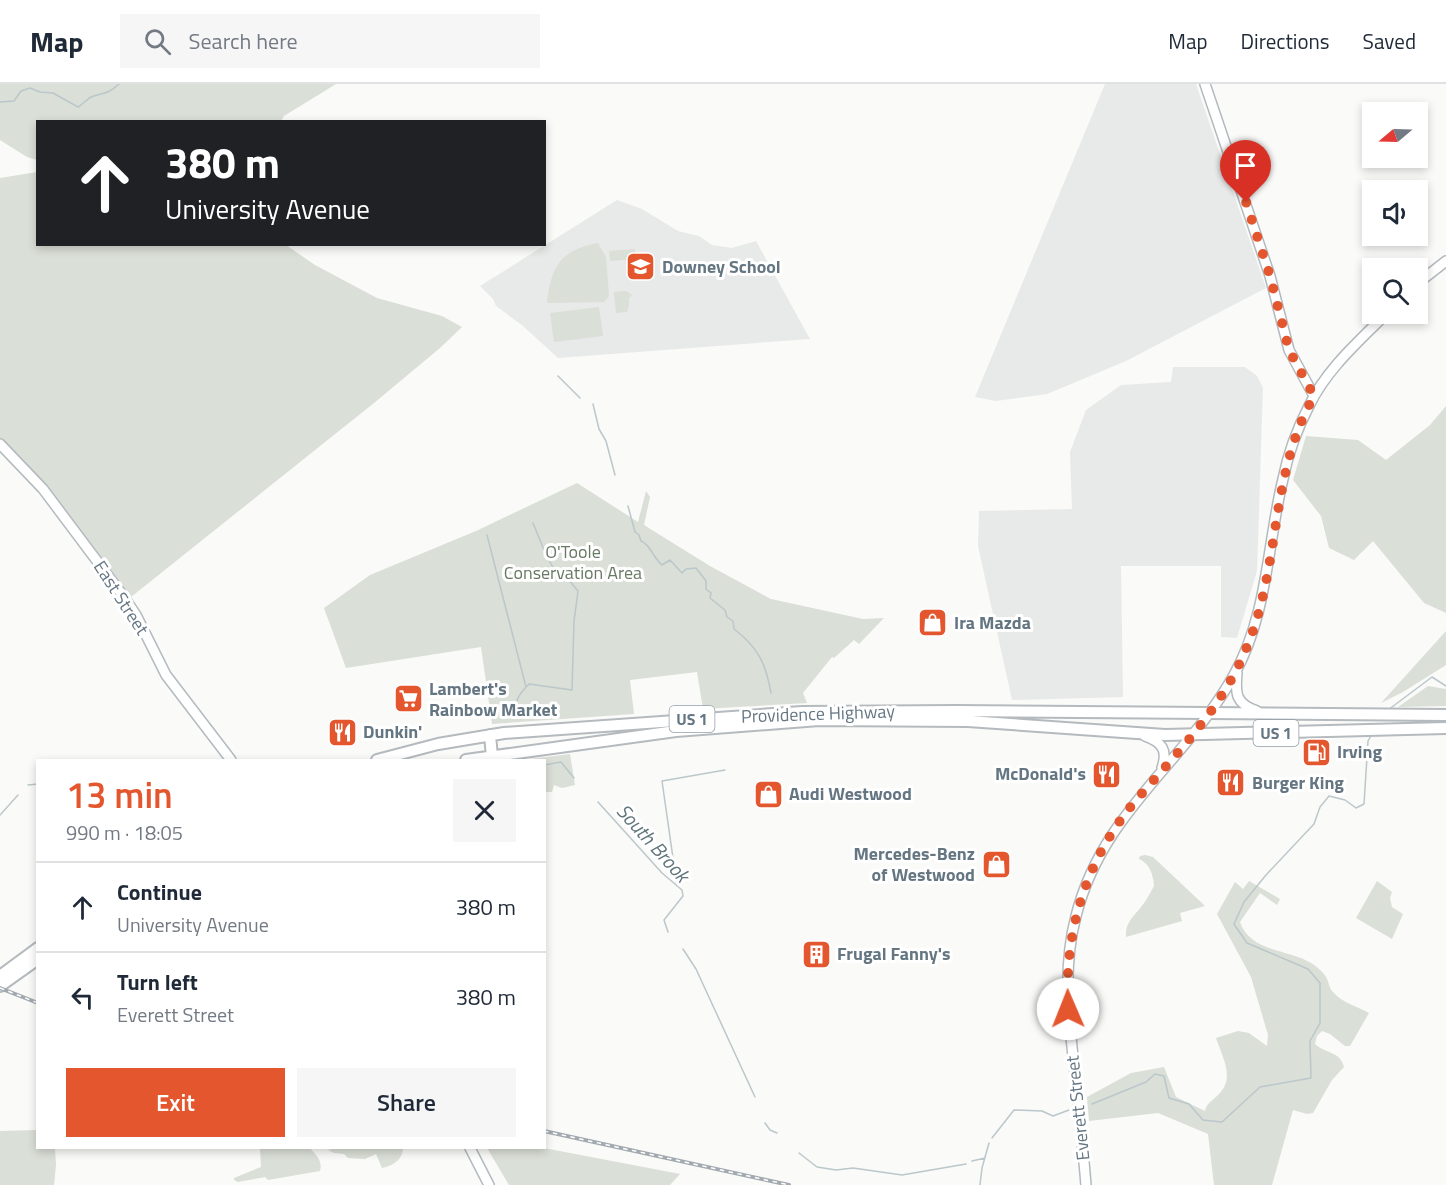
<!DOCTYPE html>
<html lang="en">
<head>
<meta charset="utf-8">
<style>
	body { margin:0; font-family:"Titillium Web",sans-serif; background:#f6f6f7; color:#1f2937; height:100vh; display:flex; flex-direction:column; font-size:22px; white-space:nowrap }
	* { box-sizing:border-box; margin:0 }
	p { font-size:20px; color:#747a83 }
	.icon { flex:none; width:33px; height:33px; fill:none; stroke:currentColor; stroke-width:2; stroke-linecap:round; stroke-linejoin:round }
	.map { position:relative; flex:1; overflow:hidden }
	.drawer { position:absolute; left:36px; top:675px; width:510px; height:390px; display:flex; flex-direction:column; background:#fff; border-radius:0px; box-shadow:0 3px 9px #0003 }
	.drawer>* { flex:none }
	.hud { position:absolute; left:36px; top:36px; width:510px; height:126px; border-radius:0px; box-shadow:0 3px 9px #0003; background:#202124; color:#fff; overflow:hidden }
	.needle { width:39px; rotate:251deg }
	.tools { position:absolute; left:1362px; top:18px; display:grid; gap:12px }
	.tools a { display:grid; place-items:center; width:66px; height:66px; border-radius:0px; background:#fff; box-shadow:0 3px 9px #0003; font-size:30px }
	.pin { position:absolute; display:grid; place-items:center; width:51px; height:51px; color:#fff; margin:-62px -26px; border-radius:50% 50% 50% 0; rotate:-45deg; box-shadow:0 0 6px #0007 }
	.pin .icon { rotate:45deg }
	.me { position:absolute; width:66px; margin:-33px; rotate:359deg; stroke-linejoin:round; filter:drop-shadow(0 0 4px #0008) }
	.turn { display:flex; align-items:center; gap:21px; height:126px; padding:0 30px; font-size:27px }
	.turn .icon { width:78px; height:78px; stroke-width:2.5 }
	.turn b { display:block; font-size:42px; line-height:51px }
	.round { display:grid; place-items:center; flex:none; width:63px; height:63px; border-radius:0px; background:#f6f6f7 }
	.headline { display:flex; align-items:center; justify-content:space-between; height:102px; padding:0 30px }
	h1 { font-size:36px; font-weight:600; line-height:45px; color:#e4572e }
	.cta { display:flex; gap:12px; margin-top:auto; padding:12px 30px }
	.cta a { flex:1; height:69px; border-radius:0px; background:#e4572e; color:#fff; font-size:24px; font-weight:600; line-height:69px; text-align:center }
	.cta a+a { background:#f6f6f7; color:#1f2937 }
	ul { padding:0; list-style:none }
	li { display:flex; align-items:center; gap:18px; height:90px; padding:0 30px; border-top:2px solid #e0e1e3 }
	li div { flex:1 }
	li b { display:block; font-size:22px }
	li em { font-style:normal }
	header { display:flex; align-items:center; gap:36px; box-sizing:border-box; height:84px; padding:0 30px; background:#fff; border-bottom:2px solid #e0e1e3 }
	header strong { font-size:28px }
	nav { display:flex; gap:33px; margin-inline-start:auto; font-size:21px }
	.search { width:420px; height:54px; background:#f6f6f7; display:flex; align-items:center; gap:15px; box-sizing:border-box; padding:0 21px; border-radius:0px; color:#747a83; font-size:22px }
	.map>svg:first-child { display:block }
	.built { fill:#e8e9e9 }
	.green { fill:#dadfd7 }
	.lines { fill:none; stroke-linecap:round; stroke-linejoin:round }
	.stream { stroke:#bbc7cb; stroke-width:1.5 }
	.secondary-casing { stroke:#b3babf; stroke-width:12 }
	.primary-casing { stroke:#b5babe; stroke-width:14 }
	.secondary { stroke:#fff; stroke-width:9 }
	.primary { stroke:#fff; stroke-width:10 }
	.rail-casing { stroke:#a2aab0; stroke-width:4 }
	.rail { stroke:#fff; stroke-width:1.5; stroke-dasharray:4.5; stroke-linecap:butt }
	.route { stroke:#e4572e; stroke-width:10; stroke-dasharray:0 18 }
	.labels { text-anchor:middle; stroke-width:6; stroke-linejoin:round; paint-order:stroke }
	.shield { fill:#fff; stroke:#939fa8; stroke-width:1.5 }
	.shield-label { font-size:16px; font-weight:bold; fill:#657683 }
	.poi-label { font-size:18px; font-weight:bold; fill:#657683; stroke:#fff; text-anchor:start }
	.park-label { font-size:18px; fill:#687a64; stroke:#fff }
	.street-label { font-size:18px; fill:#657683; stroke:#fff }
	.water-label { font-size:20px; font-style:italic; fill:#60757c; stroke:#fff }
</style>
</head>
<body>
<header>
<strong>Map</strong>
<div class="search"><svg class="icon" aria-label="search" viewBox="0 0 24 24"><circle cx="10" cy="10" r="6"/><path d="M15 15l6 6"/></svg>Search here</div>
<nav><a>Map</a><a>Directions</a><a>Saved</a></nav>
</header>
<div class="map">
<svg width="1446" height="1101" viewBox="0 0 1446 1101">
	<rect width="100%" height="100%" fill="#fafaf8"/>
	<path class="built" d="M1105,0h91l70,204 -140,73 -79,33 -51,7 -21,-4z
		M617,116l25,9 36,22 21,5 13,9 20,3 24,-7 54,98 -252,19 -35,-32 -27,-20 -3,-7 -13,-13z
		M1173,283h72l12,9 6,12 -6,183 -20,67 -16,-1v-71h-100l2,131 -111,3 -34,-154 1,-35 93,-2 -2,-57 16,-42 35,-25 50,-3z"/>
	<path class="green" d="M0,0h336l-52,32 -3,5 -243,1 -1,38 -10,-3 -27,-17z
		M37,88l1,72 248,1 29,20 62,33 65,18 20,11 -22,21 -66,55 -243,194 -73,-97 -58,-60v-262z
		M598,159l8,14 3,39 -5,6 -57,1c4,-36 13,-53 51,-60z
		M635,165l1,10 -26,2 -1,-10z
		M626,207l6,4 -3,3v8l-2,6 -11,1 -2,-21z
		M599,223l4,29 -49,6 -4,-29z
		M1446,322v207l-22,-10 -51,-62 -19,19 -25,-12 -8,-32 -28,-36 13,-44 52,4 28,20 44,-35z
		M577,399l61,39 8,-31 4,6 -6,28 66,41 61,33 92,20 21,-1 -25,26 -5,-4 -20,18 -2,-1 -29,36 4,10 -104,6 -6,-37 -67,8 4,34 -142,10 -11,-77 -135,21 -22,-60 46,-33 106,-44z
		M1446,547v34l-43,27 -22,11z
		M1428,602l18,3v17l-48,1z
		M570,670l5,31 -13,3 -8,-3 -2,7h-7l-1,-32h-21z
		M1145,771l8,2 52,49 -25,7 2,8 -56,16c-1,-14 7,-20 15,-30 5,-6 9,-14 13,-21 -1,-12 -4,-22 -15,-27l1,-3z
		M1249,797l31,18 -3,6 -17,-12 -20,29c10,30 48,27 71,41 5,3 14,10 16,16 2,4 2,9 6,13 8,10 25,15 36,21l-19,33h-5l-15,-12 -8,-3 -5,5 -2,8c11,10 25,7 29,23l-12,13 -19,33 -6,1 -14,-4 -21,75h-58l-6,-51 -50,-21 -69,8 -2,-24 44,-24 33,-6 12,30 29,14c1,-7 7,-10 12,-15 19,-17 6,-37 -1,-58l22,-7 11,2 18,13 1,-11 -17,-58 -34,-63 18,-32 8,7z
		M1377,797l15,11 -2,6 2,9 11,7 -11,25 -36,-21z
		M37,1046l1,18h17l1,17 -2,20h-54v-54z
		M260,1064h50c6,7 13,13 10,23l-52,9 -3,-3 -27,5 -4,-2v-2l27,-11z
		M335,1064h68c0,11 -10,18 -21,20l-6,-14 -11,5 -17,-1 -4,-4 -10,-1 -6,-3z
		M487,1064h57l136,26 -10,11h-161z"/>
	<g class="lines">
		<path class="stream" d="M0,18l14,-1 7,-10 9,-3 10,4 13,1 25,14c5,-3 8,-7 13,-10 13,-5 16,-2 28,-13
			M558,292l22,22
			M593,320l6,25 7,12 9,34
			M628,422l7,26 4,3 2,6c10,4 12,17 21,24l8,-5 12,13 4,-4 10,-1 10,13v8l5,4 -1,5 15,12 2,7 6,4 1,8c24,18 32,35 37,64
			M487,451l39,152
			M1388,626l44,-33 14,9
			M517,633c-3,-16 1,-22 12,-33l43,6 2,-69 4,-30 -15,-18 -8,-2 -9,-16 -13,-32
			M544,681l17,-3 13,16
			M28,701l10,-1
			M598,718l64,71 20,17 1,6 -19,24 4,12
			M0,731l18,-20
			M677,802l-15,-105 63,-11
			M683,865l13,20 59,128
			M1092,1020l54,-22 9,-8 9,2 5,22 20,6 14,16 19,2 38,-35 51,-9 -1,-37 10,-18v-40l-12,-14 -61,-26 -13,-19 10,-22 22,-27 48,-51 6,-17 9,-11 16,4 11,8 8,-4 4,-63 4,-7
			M765,1039l5,7 7,3
			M992,1054l22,-28 28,1 11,5 16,-6
			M799,1069l18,14 19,3 17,-2 49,7 64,-11
			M972,1077l13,-3
			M980,1101l2,-17 7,-25"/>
		<defs>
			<path id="secondary" d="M1205,0l65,192 19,74 25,46
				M1418,199l28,-22
				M0,360l43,45 81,108 12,18 30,60 65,85
				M1237,589c-2,21 -1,31 20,38
				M1145,652c17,6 23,14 17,32
				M470,1064l19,37
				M1086,1101c-3,-37 -7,-74 -11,-111 -6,-53 -13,-105 1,-158 26,-104 109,-153 158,-241 34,-61 33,-130 49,-196 5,-25 14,-50 26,-73 17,-36 49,-64 77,-92"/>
			<path id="primary" d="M490,651l2,22
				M377,676l61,-16 66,-11 298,-21 154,-1 490,4
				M466,676l210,-29 143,-11 149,1 197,14 281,-7
				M0,892l38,-28
				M0,902l38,-27"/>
		</defs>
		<use href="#secondary" class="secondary-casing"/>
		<use href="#primary" class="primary-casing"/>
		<use href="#secondary" class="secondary"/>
		<use href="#primary" class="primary"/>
		<defs>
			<path id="rail" d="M0,904l38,15
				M544,1047l245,54"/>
		</defs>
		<use href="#rail" class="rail-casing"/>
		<use href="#rail" class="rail"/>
	</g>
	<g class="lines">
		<path class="route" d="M1068,925c-4,-78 18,-150 69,-210 41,-47 85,-91 109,-150 35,-81 23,-174 68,-253l-25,-46 -19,-74 -24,-74"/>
	</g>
	<defs>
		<symbol id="school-square" viewBox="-11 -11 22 22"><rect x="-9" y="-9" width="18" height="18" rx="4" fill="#e4572e" stroke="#fff"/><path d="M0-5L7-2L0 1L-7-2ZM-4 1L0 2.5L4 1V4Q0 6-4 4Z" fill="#fff"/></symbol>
		<symbol id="shop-square" viewBox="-11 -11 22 22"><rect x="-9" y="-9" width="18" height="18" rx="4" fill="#e4572e" stroke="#fff"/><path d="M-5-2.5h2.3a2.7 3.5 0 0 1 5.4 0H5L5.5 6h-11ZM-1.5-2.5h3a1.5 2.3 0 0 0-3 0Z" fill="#fff"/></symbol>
		<symbol id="supermarket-square" viewBox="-11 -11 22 22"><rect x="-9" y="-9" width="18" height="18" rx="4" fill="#e4572e" stroke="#fff"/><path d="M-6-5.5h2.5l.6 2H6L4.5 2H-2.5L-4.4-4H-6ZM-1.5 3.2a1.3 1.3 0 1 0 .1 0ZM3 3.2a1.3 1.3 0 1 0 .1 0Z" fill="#fff"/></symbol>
		<symbol id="restaurant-square" viewBox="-11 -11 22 22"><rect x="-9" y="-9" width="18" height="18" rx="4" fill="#e4572e" stroke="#fff"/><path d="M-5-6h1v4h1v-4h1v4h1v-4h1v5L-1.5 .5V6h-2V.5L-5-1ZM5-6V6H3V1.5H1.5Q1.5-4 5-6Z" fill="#fff"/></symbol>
		<symbol id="fuel-square" viewBox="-11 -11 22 22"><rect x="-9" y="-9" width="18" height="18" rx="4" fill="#e4572e" stroke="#fff"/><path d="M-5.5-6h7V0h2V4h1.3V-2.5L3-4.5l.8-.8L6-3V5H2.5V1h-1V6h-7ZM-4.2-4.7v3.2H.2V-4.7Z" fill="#fff"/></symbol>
		<symbol id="building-square" viewBox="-11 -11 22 22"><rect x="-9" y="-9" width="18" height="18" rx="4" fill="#e4572e" stroke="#fff"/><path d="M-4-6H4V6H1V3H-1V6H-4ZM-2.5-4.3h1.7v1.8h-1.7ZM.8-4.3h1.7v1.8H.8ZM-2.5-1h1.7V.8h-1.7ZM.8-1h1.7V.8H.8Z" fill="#fff"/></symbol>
	</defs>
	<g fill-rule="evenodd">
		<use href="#school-square" x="624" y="166" width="33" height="33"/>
		<use href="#shop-square" x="916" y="522" width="33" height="33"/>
		<use href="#supermarket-square" x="392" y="598" width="33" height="33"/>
		<use href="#restaurant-square" x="326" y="632" width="33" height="33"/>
		<use href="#fuel-square" x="1300" y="652" width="33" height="33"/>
		<use href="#restaurant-square" x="1090" y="674" width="33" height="33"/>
		<use href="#restaurant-square" x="1214" y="682" width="33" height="33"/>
		<use href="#shop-square" x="752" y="694" width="33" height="33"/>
		<use href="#shop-square" x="980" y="764" width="33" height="33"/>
		<use href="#building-square" x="800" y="854" width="33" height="33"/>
	</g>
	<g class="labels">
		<g class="shield">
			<rect x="669.5" y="622" width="45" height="26" rx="4.5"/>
			<rect x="1253.5" y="636" width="45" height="26" rx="4.5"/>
		</g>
		<g class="shield-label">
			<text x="692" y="641">US 1</text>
			<text x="1276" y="655">US 1</text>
		</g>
		<g class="poi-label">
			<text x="662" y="189">Downey School</text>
			<text x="954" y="545">Ira Mazda</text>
			<text x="429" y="611">Lambert's<tspan x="429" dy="21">Rainbow Market</tspan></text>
			<text x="363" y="654">Dunkin'</text>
			<text x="1337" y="674">Irving</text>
			<text x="1086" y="696" text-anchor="end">McDonald's</text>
			<text x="1252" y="705">Burger King</text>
			<text x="789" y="716">Audi Westwood</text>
			<text x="975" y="776" text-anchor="end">Mercedes-Benz<tspan x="975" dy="21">of Westwood</tspan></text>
			<text x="837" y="876">Frugal Fanny's</text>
		</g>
		<g class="park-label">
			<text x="573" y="474">O'Toole<tspan x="573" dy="21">Conservation Area</tspan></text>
		</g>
		<g class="street-label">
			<text transform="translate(121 514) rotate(57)" y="6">East Street</text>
			<text transform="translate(818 630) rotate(-2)" y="6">Providence Highway</text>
			<text transform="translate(1078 1024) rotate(-96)" y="6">Everett Street</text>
		</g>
		<g class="water-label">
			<text transform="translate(653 759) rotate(48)" y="7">South Brook</text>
		</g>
	</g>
</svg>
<div class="tools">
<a><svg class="needle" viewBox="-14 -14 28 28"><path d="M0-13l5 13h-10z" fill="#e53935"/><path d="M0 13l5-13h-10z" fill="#747a83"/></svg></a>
<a><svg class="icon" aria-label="sound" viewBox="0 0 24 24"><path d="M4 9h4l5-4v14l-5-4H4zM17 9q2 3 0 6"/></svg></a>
<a><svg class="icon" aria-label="search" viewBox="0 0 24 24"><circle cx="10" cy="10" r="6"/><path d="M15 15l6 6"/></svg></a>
</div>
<div class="pin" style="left:1246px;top:118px;background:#d93025"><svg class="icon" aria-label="arrive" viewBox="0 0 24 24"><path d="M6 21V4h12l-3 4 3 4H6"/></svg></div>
<svg class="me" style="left:1068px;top:925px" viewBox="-20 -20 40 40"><circle r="19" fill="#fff"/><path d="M0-13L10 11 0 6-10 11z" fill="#e4572e"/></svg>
<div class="hud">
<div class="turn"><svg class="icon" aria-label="ahead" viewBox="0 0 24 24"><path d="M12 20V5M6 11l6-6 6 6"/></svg><div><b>380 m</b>University Avenue</div></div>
</div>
<section class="drawer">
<div class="headline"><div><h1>13 min</h1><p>990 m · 18:05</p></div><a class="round"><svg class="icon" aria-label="close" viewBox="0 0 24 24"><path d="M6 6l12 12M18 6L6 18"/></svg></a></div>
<ul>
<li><svg class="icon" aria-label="ahead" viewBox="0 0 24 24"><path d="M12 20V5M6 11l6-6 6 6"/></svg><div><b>Continue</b><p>University Avenue</p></div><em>380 m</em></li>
<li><svg class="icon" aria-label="left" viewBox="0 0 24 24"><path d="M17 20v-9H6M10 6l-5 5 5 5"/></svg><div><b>Turn left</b><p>Everett Street</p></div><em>380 m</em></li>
</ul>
<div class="cta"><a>Exit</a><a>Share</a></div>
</section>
</div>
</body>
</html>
